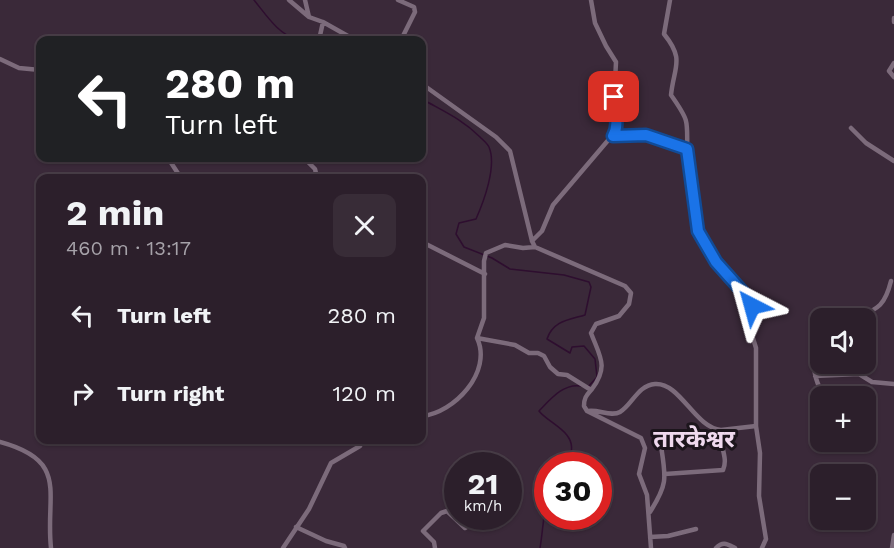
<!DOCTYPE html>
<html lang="en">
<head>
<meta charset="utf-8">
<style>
	body { margin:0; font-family:"Work Sans","Noto Sans Devanagari",sans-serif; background:#382c37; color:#f1f3f6; height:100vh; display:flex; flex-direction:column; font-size:22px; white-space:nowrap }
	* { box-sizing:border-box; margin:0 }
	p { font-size:20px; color:#a6a2a9 }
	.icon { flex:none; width:33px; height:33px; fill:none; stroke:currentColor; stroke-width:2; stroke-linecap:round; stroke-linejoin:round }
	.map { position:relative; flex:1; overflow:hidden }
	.panel { position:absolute; left:36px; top:174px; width:390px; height:270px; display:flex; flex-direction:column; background:#2c1f2b; border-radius:12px; box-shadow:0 2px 4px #0004,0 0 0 2px #483d47 }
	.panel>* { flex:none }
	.banner { position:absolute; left:36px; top:36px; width:390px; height:126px; border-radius:12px; box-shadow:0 2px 4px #0004,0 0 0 2px #483d47; background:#202124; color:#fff; overflow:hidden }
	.tools { position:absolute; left:810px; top:308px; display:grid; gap:12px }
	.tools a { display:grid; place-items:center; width:66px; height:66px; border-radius:12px; background:#2c1f2b; box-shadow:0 2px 4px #0004,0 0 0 2px #483d47; font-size:30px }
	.speed { position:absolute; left:444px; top:452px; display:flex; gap:12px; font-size:30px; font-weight:700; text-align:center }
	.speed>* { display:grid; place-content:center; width:78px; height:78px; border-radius:50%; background:#2c1f2b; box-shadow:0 2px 4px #0004,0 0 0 2px #483d47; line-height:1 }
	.speed small { font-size:15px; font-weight:400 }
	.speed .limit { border:9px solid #d22; background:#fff; color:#111 }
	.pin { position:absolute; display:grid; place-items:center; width:51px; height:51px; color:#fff; margin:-26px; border-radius:12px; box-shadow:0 3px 9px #0006 }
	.me { position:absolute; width:66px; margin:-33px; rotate:321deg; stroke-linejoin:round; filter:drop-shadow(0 0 4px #0008) }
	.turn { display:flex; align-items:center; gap:21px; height:126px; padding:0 30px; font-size:27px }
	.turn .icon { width:78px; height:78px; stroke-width:2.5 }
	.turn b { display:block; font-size:42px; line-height:51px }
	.round { display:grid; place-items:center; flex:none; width:63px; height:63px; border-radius:12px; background:#382c37 }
	.head { display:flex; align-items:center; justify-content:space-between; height:102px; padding:0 30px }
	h1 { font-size:36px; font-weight:700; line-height:45px }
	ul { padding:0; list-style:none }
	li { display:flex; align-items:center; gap:18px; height:78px; padding:0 30px }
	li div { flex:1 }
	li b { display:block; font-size:22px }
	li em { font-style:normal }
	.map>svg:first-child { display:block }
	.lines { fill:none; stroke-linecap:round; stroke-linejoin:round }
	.stream { stroke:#2e0e2f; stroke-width:1.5 }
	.minor { stroke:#7c6b7b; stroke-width:4.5 }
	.route-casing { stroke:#114b97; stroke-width:15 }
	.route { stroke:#1a73e8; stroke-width:10 }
	.labels { text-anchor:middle; stroke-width:6; stroke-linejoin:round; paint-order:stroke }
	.district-label { font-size:24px; font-weight:bold; fill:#efd9ee; stroke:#1c151c }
</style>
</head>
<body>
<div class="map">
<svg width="894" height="548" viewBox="0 0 894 548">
	<rect width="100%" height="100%" fill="#3a2939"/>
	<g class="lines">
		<path class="stream" d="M254,0c13,16 24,34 44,40
			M422,99c21,12 40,20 58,38 3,3 7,6 9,10 8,19 -5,54 -13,72l-17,4 -3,11 8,13 28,11 18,11 54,6 25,7 2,5 -6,28c-17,5 -32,6 -38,24l23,14 2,-6 12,-1 11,13 2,18 -9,10
			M564,465c2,-4 6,-9 7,-13 5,-20 -23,-29 -32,-41 11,-11 24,-28 42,-25
			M540,548c3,-17 3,-34 8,-51"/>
		<path class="minor" d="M289,0l20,17 14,5 32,18
			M305,0l4,17
			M398,0l16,7 1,5 -14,28
			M670,0l-6,34c21,26 10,32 7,61 17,24 17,25 16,54
			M894,18v4
			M319,40l4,-18
			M0,59l19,9 21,2
			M894,63l-5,8 5,6
			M422,84l74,53 14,14 22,90 3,6 90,39 6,7 -2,11 -10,12 -23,8 -5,9c9,24 18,33 1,56 -5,6 -8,8 -8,17l3,5 54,27 4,10 -6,26 8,21 4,53
			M851,128l15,15 28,18
			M613,136l33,-1 41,14 11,82 18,31 33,37 3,7v29l4,13v78l4,27 -1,43 7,43 -4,9
			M168,158l11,17 11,3
			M304,158l11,11 2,9
			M422,239l2,4 61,31
			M532,241l10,-10 11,-26 63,-74 1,-14 -3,-15 2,-40 -10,-16 -11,-23 -4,-23
			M858,318c21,-10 27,-13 33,-37
			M477,338l38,7 14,8h9l6,3 6,11 8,7 9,1 24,15
			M820,351l-7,7c1,14 3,27 12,38
			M815,376l44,-2 13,8 22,2
			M588,411c10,-2 23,6 32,1 12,-7 18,-27 35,-28 25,-2 40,44 66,46
			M422,416c32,-3 71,-44 55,-78l7,-20v-57l2,-8 19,-8 18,3 12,-1
			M0,442c70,19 45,51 51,106
			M665,474l58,-4c6,-13 -5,-26 -2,-40l35,-4
			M650,512c18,-28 16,-34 11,-66
			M296,527l30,14 18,5 1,2
			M650,537l18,-1 28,-7
			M283,548l26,-39 22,-46 29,-17 3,-6
			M435,548l-1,-6 -11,-11 18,-18 6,-2 18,17 20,-12
			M716,548c7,-7 11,-4 19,0
			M892,548l2,-13"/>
	</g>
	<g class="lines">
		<defs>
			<path id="route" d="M614,97c0,14 6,27 -1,39l33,-1 41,14 11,82 18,31 33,37 3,7"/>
		</defs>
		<use href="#route" class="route-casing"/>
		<use href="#route" class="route"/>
	</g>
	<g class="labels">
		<g class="district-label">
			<text x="694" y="447">तारकेश्वर</text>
		</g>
	</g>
</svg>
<div class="tools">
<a><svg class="icon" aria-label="sound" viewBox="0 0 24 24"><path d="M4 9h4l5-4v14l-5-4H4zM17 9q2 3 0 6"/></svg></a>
<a>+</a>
<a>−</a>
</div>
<div class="speed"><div>21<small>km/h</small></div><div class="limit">30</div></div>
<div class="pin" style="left:614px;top:97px;background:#d93025"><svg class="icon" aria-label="arrive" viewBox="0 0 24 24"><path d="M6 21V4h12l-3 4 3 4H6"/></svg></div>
<svg class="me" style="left:752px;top:306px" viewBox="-20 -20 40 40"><path d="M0-17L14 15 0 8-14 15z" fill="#1a73e8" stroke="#fff" stroke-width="4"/></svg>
<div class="banner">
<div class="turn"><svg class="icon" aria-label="left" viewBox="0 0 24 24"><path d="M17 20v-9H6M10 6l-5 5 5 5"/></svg><div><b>280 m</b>Turn left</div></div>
</div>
<section class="panel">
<div class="head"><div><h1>2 min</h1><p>460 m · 13:17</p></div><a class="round"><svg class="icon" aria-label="close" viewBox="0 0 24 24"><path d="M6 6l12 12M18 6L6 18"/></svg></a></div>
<ul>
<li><svg class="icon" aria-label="left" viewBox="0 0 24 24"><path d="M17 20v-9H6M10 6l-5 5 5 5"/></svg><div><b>Turn left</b></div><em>280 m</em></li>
<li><svg class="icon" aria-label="right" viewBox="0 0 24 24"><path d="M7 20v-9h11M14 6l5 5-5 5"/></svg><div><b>Turn right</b></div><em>120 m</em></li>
</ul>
</section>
</div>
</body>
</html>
